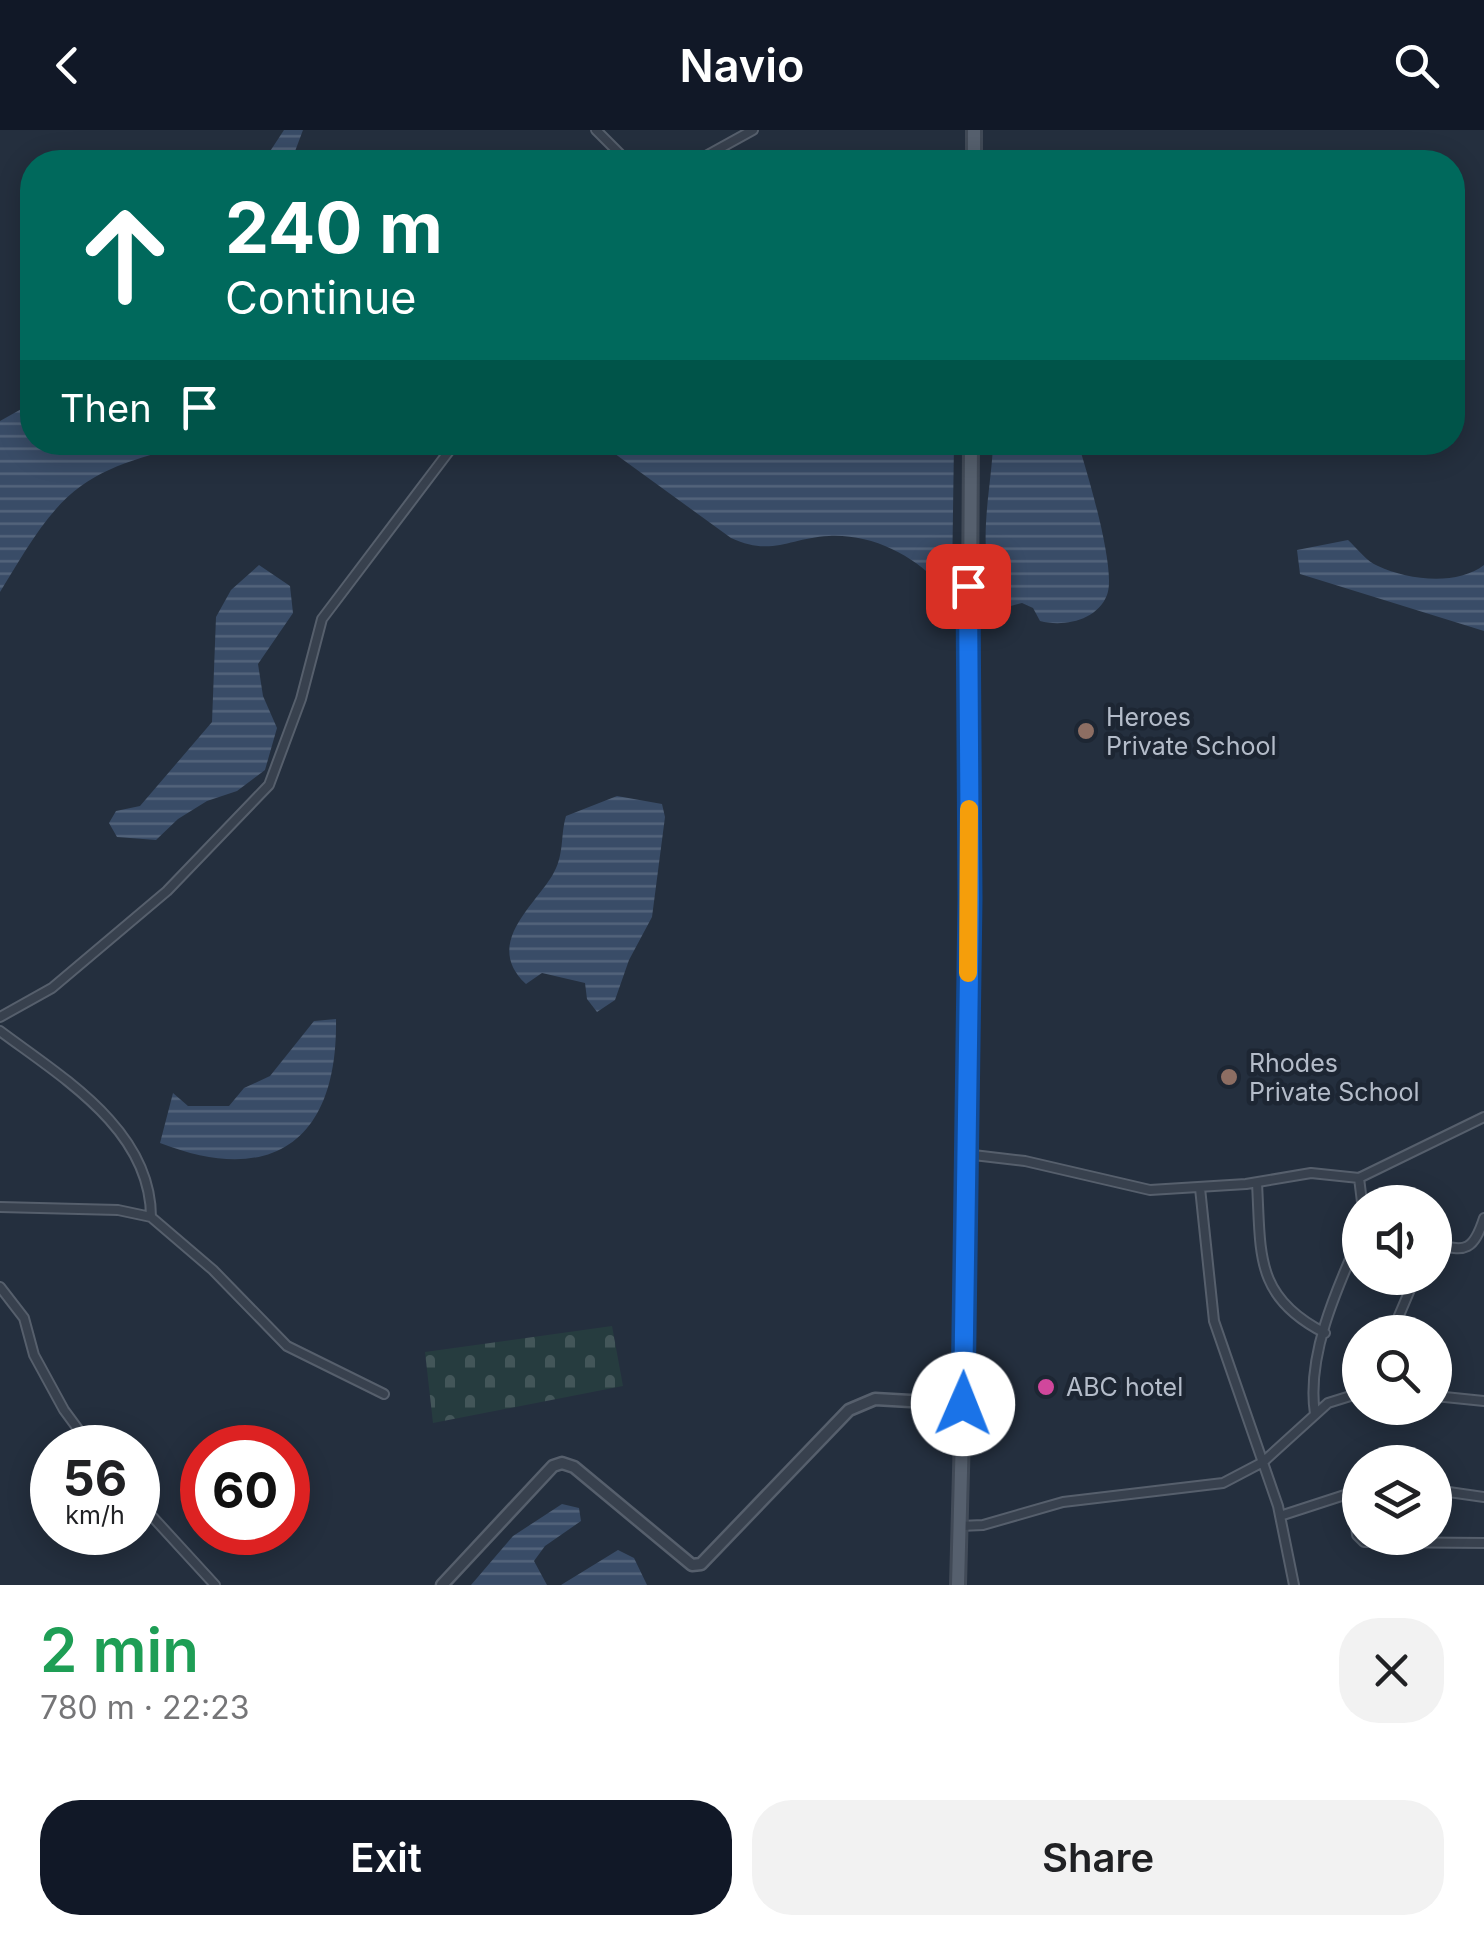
<!DOCTYPE html>
<html lang="en">
<head>
<meta charset="utf-8">
<style>
	body { margin:0; font-family:Inter,sans-serif; background:#f2f2f2; color:#202124; height:100vh; display:flex; flex-direction:column; font-size:38px; white-space:nowrap }
	* { box-sizing:border-box; margin:0 }
	p { font-size:32px; color:#757577 }
	.icon { flex:none; width:55px; height:55px; fill:none; stroke:currentColor; stroke-width:2; stroke-linecap:round; stroke-linejoin:round }
	.map { position:relative; height:1455px; overflow:hidden }
	.side { display:flex; flex-direction:column; background:#fff; flex:1 }
	.side>* { flex:none }
	.top-card { position:absolute; left:20px; top:20px; width:1445px; height:305px; border-radius:40px; box-shadow:0 5px 25px #0003; background:#00695c; color:#fff; overflow:hidden }
	.buttons { position:absolute; left:1342px; top:1055px; display:grid; gap:20px }
	.buttons a { display:grid; place-items:center; width:110px; height:110px; border-radius:50%; background:#fff; box-shadow:0 5px 25px #0003; font-size:50px }
	.speed { position:absolute; left:30px; top:1295px; display:flex; gap:20px; font-size:50px; font-weight:700; text-align:center }
	.speed>* { display:grid; place-content:center; width:130px; height:130px; border-radius:50%; background:#fff; box-shadow:0 5px 25px #0003; line-height:1 }
	.speed small { font-size:25px; font-weight:400 }
	.speed .limit { border:15px solid #d22; background:#fff; color:#111 }
	.pin { position:absolute; display:grid; place-items:center; width:85px; height:85px; color:#fff; margin:-42px; border-radius:20px; box-shadow:0 5px 15px #0006 }
	.me { position:absolute; width:110px; margin:-55px; rotate:1deg; stroke-linejoin:round; filter:drop-shadow(0 0 8px #0008) }
	.turn { display:flex; align-items:center; gap:35px; height:210px; padding:0 40px; font-size:45px }
	.turn .icon { width:130px; height:130px; stroke-width:2.5 }
	.turn b { display:block; font-size:70px; line-height:85px }
	.then { display:flex; align-items:center; height:95px; padding:0 40px; background:#0003; gap:20px; font-size:38px }
	.round { display:grid; place-items:center; flex:none; width:105px; height:105px; border-radius:40px; background:#f2f2f2 }
	.summary { display:flex; align-items:center; justify-content:space-between; height:170px; padding:0 40px }
	h1 { font-size:60px; font-weight:600; line-height:75px; color:#1e9e55 }
	.action { display:flex; gap:20px; margin-top:auto; padding:20px 40px }
	.action a { flex:1; height:115px; border-radius:40px; background:#111827; color:#fff; font-size:40px; font-weight:600; line-height:115px; text-align:center }
	.action a+a { background:#f2f2f2; color:#202124 }
	header { display:flex; justify-content:space-between; align-items:center; height:130px; padding:0 40px; background:#111827; color:#fff; font-size:45px; font-weight:600 }
	.map>svg:first-child { display:block }
	.cemetery { fill:url(#cemetery-stones) }
	.water { fill:url(#water-rules) }
	.lines { fill:none; stroke-linecap:round; stroke-linejoin:round }
	.minor-casing { stroke:#565f6c; stroke-width:12 }
	.tertiary-casing { stroke:#565f6c; stroke-width:15 }
	.primary-casing { stroke:#414a57; stroke-width:18 }
	.minor { stroke:#38414e; stroke-width:8 }
	.tertiary { stroke:#38414e; stroke-width:10 }
	.primary { stroke:#56606e; stroke-width:12 }
	.route-casing { stroke:#114b97; stroke-width:25 }
	.route { stroke:#1a73e8; stroke-width:18 }
	.slow { stroke:#f59e0b; stroke-width:18 }
	.education-dot { fill:#8d6e63; stroke:#1d2633; stroke-width:4 }
	.hotel-dot { fill:#d1479c; stroke:#1d2633; stroke-width:4 }
	.labels { text-anchor:middle; stroke-width:9; stroke-linejoin:round; paint-order:stroke }
	.poi-label { font-size:25px; fill:#b4bcc9; stroke:#1d2633; text-anchor:start }
</style>
</head>
<body>
<header><svg class="icon" aria-label="back" viewBox="0 0 24 24"><path d="M15 5l-7 7 7 7"/></svg>Navio<svg class="icon" aria-label="search" viewBox="0 0 24 24"><circle cx="10" cy="10" r="6"/><path d="M15 15l6 6"/></svg></header>
<div class="map">
<svg width="1484" height="1455" viewBox="0 0 1484 1455">
	<defs>
		<pattern id="cemetery-stones" width="16" height="16" patternUnits="userSpaceOnUse" patternTransform="scale(2.5)"><rect width="16" height="16" fill="#263c3f"/><path d="M2 7V4a2 2 0 0 1 4 0v3zM10 15v-3a2 2 0 0 1 4 0v3z" fill="#435659"/></pattern>
		<pattern id="water-rules" width="6" height="5" patternUnits="userSpaceOnUse" patternTransform="scale(2.5)"><rect width="6" height="5" fill="#394c67"/><path d="M0 2.5h6" fill="none" stroke="#53647b"/></pattern>
	</defs>
	<rect width="100%" height="100%" fill="#242f3e"/>
	<path class="cemetery" d="M612,1196l11,60 -190,37 -8,-71z"/>
	<path class="water" d="M284,0h19l-12,32h-28z
		M32,273v39l175,1c-42,7 -91,18 -126,43 -35,25 -59,71 -81,106v-171z
		M600,313h354l-2,138 -13,2c-28,-29 -68,-49 -110,-47 -40,2 -57,21 -98,2z
		M993,313h85c9,28 39,128 29,152 -10,26 -44,32 -67,26l-7,-13 -11,-5 -15,4c-37,-39 -15,-115 -14,-164z
		M1348,410c9,8 19,22 30,26 30,14 79,20 106,-1v66l-184,-57 -3,-24z
		M259,435l31,21 3,27 -35,51 5,32 14,32 -12,42 -28,21 -30,10 -29,18 -22,21 -39,-3 -8,-14 7,-12 24,-5 72,-84 4,-105 15,-27z
		M617,666l45,8 3,13 -13,100 -23,43 -14,40 -18,12 -10,-13 -2,-16 -43,-10 -16,11c-42,-39 6,-76 26,-108 13,-21 8,-40 14,-60z
		M336,889c2,121 -63,168 -176,124l13,-50 15,13h41l15,-18 26,-12 44,-55z
		M562,1374l17,4 2,13 -36,25 -11,15 13,24h-76l42,-49z
		M618,1420l16,8 13,27h-86z"/>
	<g class="lines">
		<defs>
			<path id="minor" d="M596,0l32,32
				M695,32l58,-32
				M0,887l52,-29 115,-97 102,-106 32,-86 21,-80 134,-177
				M0,901c63,47 151,99 151,186
				M965,1024l60,7 125,29 96,-6 65,-11 48,5 125,-61
				M1359,1048l3,24
				M1257,1053c4,71 -3,114 68,150
				M1200,1058l14,133 64,185 16,79
				M0,1077l118,3 33,7 62,53 74,76 97,48
				M1435,1113c31,11 39,6 49,-25
				M0,1157l24,31 10,37 30,55 28,38
				M1392,1202l23,-54
				M1435,1266l49,5
				M1315,1284c-9,-58 22,-126 45,-178
				M1435,1360l49,7
				M1353,1366l4,39 7,7 120,1
				M138,1371l77,84
				M1280,1386l80,-26
				M960,1396l23,-1 80,-23 160,-19 40,-21 65,-59 32,-10"/>
			<path id="tertiary" d="M442,1455l111,-119 9,-3 12,4 118,98 9,-1 148,-154 26,-11 88,5"/>
			<path id="primary" d="M974,32v-32
				M958,1455l8,-302 5,-841"/>
		</defs>
		<use href="#minor" class="minor-casing"/>
		<use href="#tertiary" class="tertiary-casing"/>
		<use href="#primary" class="primary-casing"/>
		<use href="#minor" class="minor"/>
		<use href="#tertiary" class="tertiary"/>
		<use href="#primary" class="primary"/>
	</g>
	<g class="lines">
		<defs>
			<path id="route" d="M963,1274l7,-505 -2,-313"/>
		</defs>
		<use href="#route" class="route-casing"/>
		<use href="#route" class="route"/>
		<path class="slow" d="M968,843l1,-164"/>
	</g>
	<g class="education-dot">
		<circle cx="1086" cy="601" r="10"/>
		<circle cx="1229" cy="947" r="10"/>
	</g>
	<circle class="hotel-dot" cx="1046" cy="1257" r="10"/>
	<g class="labels">
		<g class="poi-label">
			<text x="1106" y="596">Heroes<tspan x="1106" dy="29">Private School</tspan></text>
			<text x="1249" y="942">Rhodes<tspan x="1249" dy="29">Private School</tspan></text>
			<text x="1066" y="1266">ABC hotel</text>
		</g>
	</g>
</svg>
<div class="buttons">
<a><svg class="icon" aria-label="sound" viewBox="0 0 24 24"><path d="M4 9h4l5-4v14l-5-4H4zM17 9q2 3 0 6"/></svg></a>
<a><svg class="icon" aria-label="search" viewBox="0 0 24 24"><circle cx="10" cy="10" r="6"/><path d="M15 15l6 6"/></svg></a>
<a><svg class="icon" aria-label="layers" viewBox="0 0 24 24"><path d="M12 4l9 5-9 5-9-5zM3 14l9 5 9-5"/></svg></a>
</div>
<div class="speed"><div>56<small>km/h</small></div><div class="limit">60</div></div>
<div class="pin" style="left:968px;top:456px;background:#d93025"><svg class="icon" aria-label="arrive" viewBox="0 0 24 24"><path d="M6 21V4h12l-3 4 3 4H6"/></svg></div>
<svg class="me" style="left:963px;top:1274px" viewBox="-20 -20 40 40"><circle r="19" fill="#fff"/><path d="M0-13L10 11 0 6-10 11z" fill="#1a73e8"/></svg>
<div class="top-card">
<div class="turn"><svg class="icon" aria-label="ahead" viewBox="0 0 24 24"><path d="M12 20V5M6 11l6-6 6 6"/></svg><div><b>240 m</b>Continue</div></div>
<div class="then">Then<svg class="icon" aria-label="arrive" viewBox="0 0 24 24"><path d="M6 21V4h12l-3 4 3 4H6"/></svg></div>
</div>
</div>
<section class="side">
<div class="summary"><div><h1>2 min</h1><p>780 m · 22:23</p></div><a class="round"><svg class="icon" aria-label="close" viewBox="0 0 24 24"><path d="M6 6l12 12M18 6L6 18"/></svg></a></div>
<div class="action"><a>Exit</a><a>Share</a></div>
</section>
</body>
</html>
